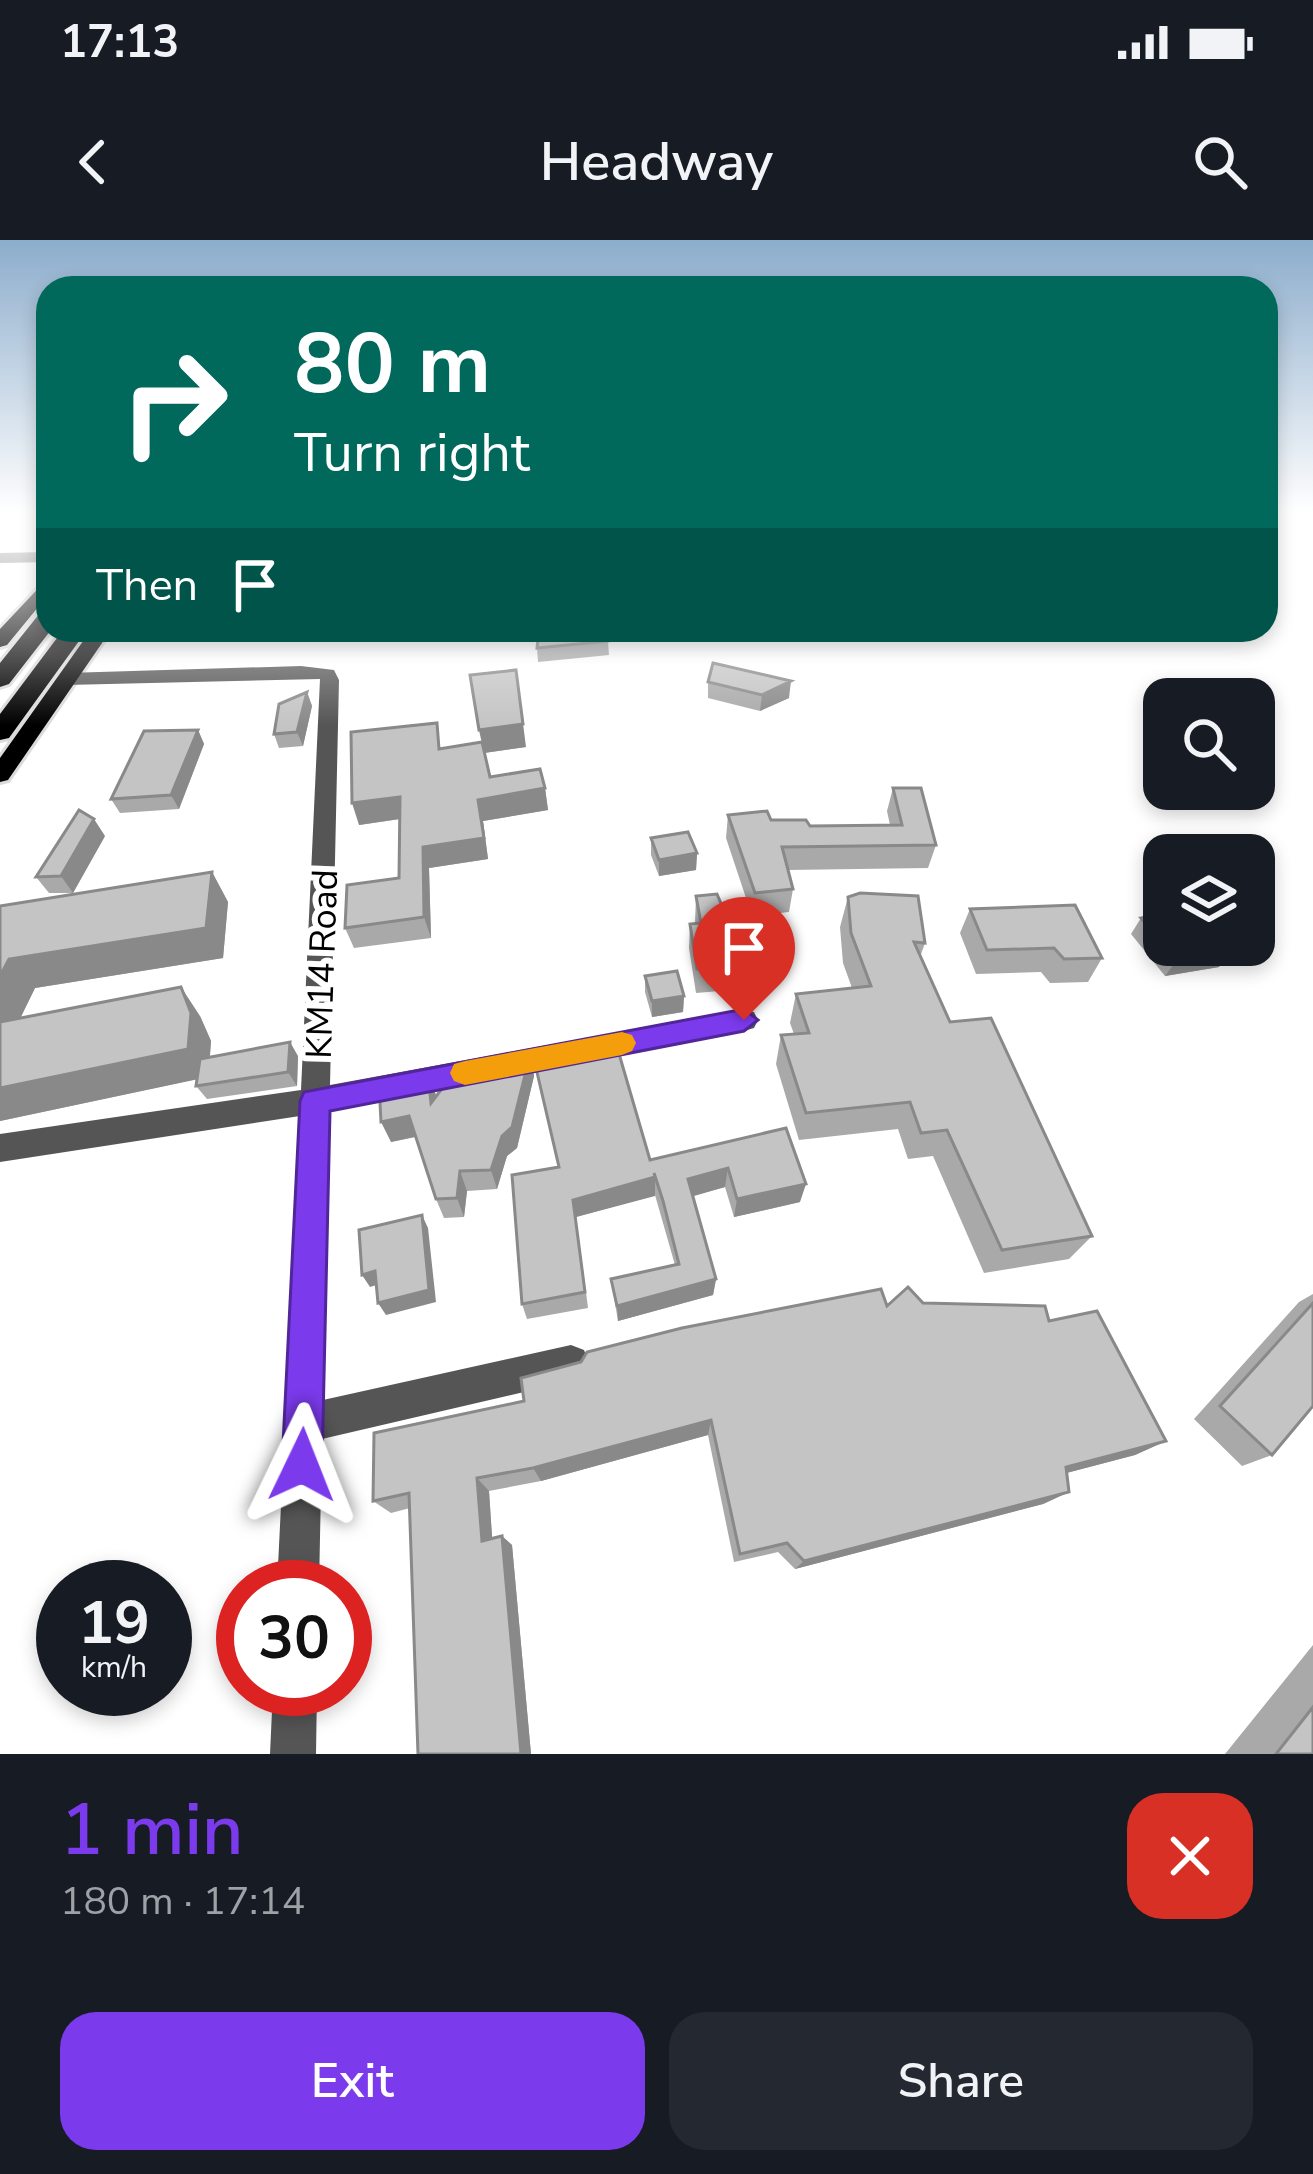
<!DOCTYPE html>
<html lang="en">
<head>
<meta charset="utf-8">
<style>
	body { margin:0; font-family:"Nunito Sans",sans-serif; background:#242831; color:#f1f3f6; height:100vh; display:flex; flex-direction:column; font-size:45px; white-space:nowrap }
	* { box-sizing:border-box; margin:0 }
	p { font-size:39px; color:#9ea1a6 }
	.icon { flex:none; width:66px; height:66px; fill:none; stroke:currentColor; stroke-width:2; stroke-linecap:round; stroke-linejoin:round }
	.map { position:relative; height:1514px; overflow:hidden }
	.panel { display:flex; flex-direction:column; background:#171b24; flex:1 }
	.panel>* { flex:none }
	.guide { position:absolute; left:36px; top:36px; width:1242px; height:366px; border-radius:36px; box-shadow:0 6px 18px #0003; background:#00695c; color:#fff; overflow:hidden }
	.tools { position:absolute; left:1143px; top:438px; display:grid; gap:24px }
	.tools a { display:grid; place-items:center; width:132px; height:132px; border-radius:24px; background:#171b24; box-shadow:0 6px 18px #0003; font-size:60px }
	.speed { position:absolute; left:36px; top:1320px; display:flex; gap:24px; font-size:60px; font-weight:700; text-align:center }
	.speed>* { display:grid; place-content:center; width:156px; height:156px; border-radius:50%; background:#171b24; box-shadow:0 6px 18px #0003; line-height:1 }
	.speed small { font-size:30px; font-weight:400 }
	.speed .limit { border:18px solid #d22; background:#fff; color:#111 }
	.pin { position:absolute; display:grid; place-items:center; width:102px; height:102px; color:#fff; margin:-123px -51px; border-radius:50% 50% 50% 0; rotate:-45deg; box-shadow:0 0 12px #0007 }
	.pin .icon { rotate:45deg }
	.me { position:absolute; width:132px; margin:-66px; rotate:2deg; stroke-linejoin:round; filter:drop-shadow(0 0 9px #0008) }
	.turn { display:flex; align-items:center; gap:42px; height:252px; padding:0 60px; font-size:54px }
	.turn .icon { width:156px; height:156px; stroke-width:2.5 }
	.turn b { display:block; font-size:84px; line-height:102px }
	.then { display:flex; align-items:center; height:114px; padding:0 60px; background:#0003; gap:24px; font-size:45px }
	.round { display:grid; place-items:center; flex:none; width:126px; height:126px; border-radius:36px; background:#242831 }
	.head { display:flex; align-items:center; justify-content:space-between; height:204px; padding:0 60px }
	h1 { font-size:72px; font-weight:600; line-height:90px; color:#7c3aed }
	.action { display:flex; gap:24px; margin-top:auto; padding:24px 60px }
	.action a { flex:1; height:138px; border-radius:36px; background:#7c3aed; color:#fff; font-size:48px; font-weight:600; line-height:138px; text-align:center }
	.action a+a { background:#242831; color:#f1f3f6 }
	.status { display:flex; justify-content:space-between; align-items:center; height:84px; padding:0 60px; background:#171b24; direction:ltr }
	.status svg { height:33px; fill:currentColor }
	header { display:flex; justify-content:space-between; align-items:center; height:156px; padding:0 60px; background:#171b24; font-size:54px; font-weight:600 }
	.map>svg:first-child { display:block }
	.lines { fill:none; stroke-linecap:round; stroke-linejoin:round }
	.major-casing { stroke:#dbdbdb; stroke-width:6 }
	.highway-casing { stroke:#dbdbdb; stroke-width:6 }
	.minor { fill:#555; fill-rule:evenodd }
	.major { fill:#000; fill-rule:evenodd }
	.highway { fill:#000; fill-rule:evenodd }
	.wall { fill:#a9a9a9 }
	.shaded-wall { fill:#898989 }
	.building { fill:#c4c4c4; stroke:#898989; stroke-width:3 }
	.route { fill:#7c3aed; stroke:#51269a; stroke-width:3 }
	.slow { fill:#f59e0b }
	.labels { text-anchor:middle; stroke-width:12; stroke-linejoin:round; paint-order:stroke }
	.street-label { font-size:36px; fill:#000; stroke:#fff }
</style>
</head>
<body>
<div class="status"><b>17:13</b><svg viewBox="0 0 49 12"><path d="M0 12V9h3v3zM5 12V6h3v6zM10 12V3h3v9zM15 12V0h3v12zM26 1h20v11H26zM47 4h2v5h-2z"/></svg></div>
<header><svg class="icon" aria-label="back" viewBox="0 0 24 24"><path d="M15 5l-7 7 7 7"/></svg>Headway<svg class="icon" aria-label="search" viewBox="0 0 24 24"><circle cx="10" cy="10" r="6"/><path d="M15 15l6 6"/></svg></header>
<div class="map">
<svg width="1313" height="1514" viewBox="0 0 1313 1514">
	<rect width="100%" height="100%" fill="#fff"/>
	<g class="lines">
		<defs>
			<path id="major" d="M48,338v17l-41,50 -7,2v-18z
				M91,390h20l-103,150 -8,2v-24z"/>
			<path id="highway" d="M48,371l3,19 -42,54 -9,3v-24l40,-50z
				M63,390h24l-78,108 -9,2v-26z"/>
		</defs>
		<use href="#major" class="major-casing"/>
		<use href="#highway" class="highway-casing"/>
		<path class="minor" d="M48,312v10l-48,1v-10z
			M96,390h147l-9,5 -137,5 -9,-5z
			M301,426l33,4 5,10 -9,405 414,-76 10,3 4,8 -4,8 -10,3 -414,80 -7,289 248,-55 13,5 5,13 -5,13 -13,5 -249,58 -3,148h-42l23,-471 -300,46v-28l301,-44 19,-411 -254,6 -9,-6 9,-6z
			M273,1449h44l-1,65h-46z"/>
		<use href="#major" class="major"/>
		<use href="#highway" class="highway"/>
	</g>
	<path class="wall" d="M608,401l1,14 -71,7 -1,-14z
		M708,442l81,16 -29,13 -52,-13z
		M307,452l5,14 -9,40 -24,2 -5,-14z
		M198,490l6,14 -25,65 -59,4 -9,-14z
		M482,502l44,5 -42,6 6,24 55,11 3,22 -65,11 5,38 -59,9 2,70 -77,10 -9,-20 54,-50 1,-59 -41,6 83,-77z
		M893,548l43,57 -8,23 -140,2 5,19 -4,23 -37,4 -26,-78 2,-23 82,11 80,-1 -3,-14z
		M105,596l-32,57h-24l-13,-16z
		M651,598l46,15 -1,17 -37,6 -8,-21z
		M212,632l16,30 -5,56 -188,30 -15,30 180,-2 11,25 -1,16 88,-1 -1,30 -90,13 -11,-13 1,-7 -197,42v-215z
		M696,656l51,69 -3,24 -48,4 -7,-45 1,-24 5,-1z
		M848,657l77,46 -5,14 30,65 142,214 -23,23 -85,14 -51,-117 -25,3 -10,-30 -99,11 -23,-76 5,-29 13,-1 -4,-11 6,-29 56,-6 -9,-25 -3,-36z
		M970,669l132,49 -14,24 -38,1 -9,-11 -65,2 -16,-41z
		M1141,678l78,49 -54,9 -34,-42z
		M645,736l39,20 -1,16 -31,5 -7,-25z
		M530,815l4,21 -17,72 -10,8 -10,33 -30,2 -3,26 -20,1 -8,-19 -20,-62 -25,5 45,-46z
		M786,888l14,74 -66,15 -9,-30 -33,9 24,83 -3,16 -95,26 -7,-42 64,-14 -20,-70 -79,22 12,91 -61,11 -5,-15 -10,-129 138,-15z
		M908,1047l15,16 122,3 4,15 48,-10 69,130 -31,14 -69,18 3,19 -26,12 -248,65 -17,-17 -44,10 -26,-127 -167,46 -52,10 3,47 10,-2 10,9 19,209h-113l-8,-246 -19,5 -18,-12 1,-68 150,-32 -3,-23 60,-16 6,-10 95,-24 199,-39 6,17z
		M1313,1054v112l-41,49 -30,11 -48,-47 105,-117z
		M1313,1405v109h-88z"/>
	<path class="shaded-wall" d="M791,441l-2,17 -29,13 2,-16z
		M307,452l5,14 -9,40 -6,-14z
		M519,452l7,55 -42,6 -5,-23z
		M198,490l6,14 -25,65 -8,-14z
		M545,548l3,22 -65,11 5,38 -59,9 2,70 -7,-21 -1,-70 55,-47z
		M400,557l6,21 -47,7 -7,-22z
		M94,579l11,17 -32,57 -12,-17z
		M697,613l-1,17 -37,6v-16z
		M212,632l16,30 -5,56 -188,30 -33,68 -2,-2v-78l9,-17z
		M1232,710l-13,17 -54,9 12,-16z
		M181,747l19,29 11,25 -3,36 -208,44v-33z
		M684,756l-1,16 -31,5v-16z
		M290,802l8,14 -1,30 -9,-14z
		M530,815l4,21 -17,72 -10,8 -10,33 -6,-19z
		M428,834l8,21 -5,8z
		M409,876l9,20 -27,6 -10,-20z
		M728,928l-3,19 -38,11 1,-19z
		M460,931l7,20 -3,26 -7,-19z
		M655,937v19l-79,21 12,91 -15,-108z
		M806,944l-6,18 -66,15 3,-18z
		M422,975l6,13 8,74 -50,13 -8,-12z
		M375,1031l8,12 -13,4 -8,-12z
		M716,1039l-3,16 -95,26 -1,-15z
		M711,1180l-3,15 -167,46 -8,-13z
		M1166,1201l-31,14 -95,25 26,-13z
		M477,1238l12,13 4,59 -11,-9z
		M1069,1252l-26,12 -248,65 9,-8z
		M502,1296l10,9 19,209h-10z"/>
	<path class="building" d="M539,390h65l4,11 -71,7z
		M713,423l78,18 -29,14 -54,-13z
		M516,430l7,54 -44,6 -9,-55z
		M307,452l-10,40 -23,2 5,-30z
		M437,483l2,26 43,-7 8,35 50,-8 5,19 -67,12 6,38 -61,9 1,70 -79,11 2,-43 52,-7 1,-81 -48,6 -1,-71z
		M198,490l-27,65 -60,4 33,-68z
		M893,548h28l15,57 -154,2 11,42 -38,4 -27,-78 39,-4 4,9h35l4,6 92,-1z
		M79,570l15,9 -33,57 -25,1z
		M688,592l9,21 -38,7 -8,-22z
		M212,632l-6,56 -197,31 -9,17v-70z
		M860,653l58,3 7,47 -11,-1 36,80 41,-4 101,218 -90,14 -55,-120 -26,3 -11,-31 -104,11 -25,-78 28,-2 -13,-39 75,-8 -20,-53 -3,-36z
		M717,654l30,71 -50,4 -7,-45 11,-1 -5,-27z
		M1075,665l27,53 -38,1 -10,-11 -67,2 -17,-41z
		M1164,674v31l-23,-27z
		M1164,705h63l5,5 -55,10z
		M677,731l7,25 -32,5 -7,-25z
		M181,747l10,26 -3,36 -188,39v-66z
		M615,800l35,120 136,-32 20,56 -69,15 -9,-31 -40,11 28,100 -99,27 -6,-27 68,-15 -16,-63 -9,-28 1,4 -82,23 12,92 -63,12 -10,-129 47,-8 -26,-112z
		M290,802l-2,30 -92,14 4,-27z
		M530,815l-18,72 -10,9 -11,34 -31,1 -3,27 -21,1 -27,-83 -28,6 -2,-39 49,-9 3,29 26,-34z
		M422,975l7,75 -51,13 -3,-32 -13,4 -3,-45z
		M908,1047l15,16 122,3 4,15 48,-10 69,130 -100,26 3,25 -265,69 -17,-18 -47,11 -29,-134 -178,48 -56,10 5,63 20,-5 19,218h-103l-9,-261 -36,8 1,-68 150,-32 -3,-23 60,-16 6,-10 95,-24 199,-39 6,17z
		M1313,1063v103l-41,49 -52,-49z
		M1313,1467v47h-37z"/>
	<linearGradient id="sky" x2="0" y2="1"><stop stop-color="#8cadcc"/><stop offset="0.56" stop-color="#fff"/><stop offset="1" stop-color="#fff" stop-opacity="0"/></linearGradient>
	<rect width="1313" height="486" fill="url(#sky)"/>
	<path class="route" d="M744,769l14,11 -14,11 -414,80 -8,354 -6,14 -14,5 -14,-5 -6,-14 18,-364 4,-9z"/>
	<path class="slow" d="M622,792l10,3 4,8 -4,8 -10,4 -157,30 -11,-4 -4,-8 4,-9 11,-3z"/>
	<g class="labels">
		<g class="street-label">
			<text transform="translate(321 724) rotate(-88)" y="13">KM14 Road</text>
		</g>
	</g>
</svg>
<div class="tools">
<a><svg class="icon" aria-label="search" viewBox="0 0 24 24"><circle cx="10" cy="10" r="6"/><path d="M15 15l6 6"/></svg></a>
<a><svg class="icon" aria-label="layers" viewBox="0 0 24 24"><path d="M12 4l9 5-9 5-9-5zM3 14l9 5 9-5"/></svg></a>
</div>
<div class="speed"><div>19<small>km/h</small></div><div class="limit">30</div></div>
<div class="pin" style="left:744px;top:780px;background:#d93025"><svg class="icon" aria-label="arrive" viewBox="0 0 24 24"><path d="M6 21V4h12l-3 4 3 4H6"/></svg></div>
<svg class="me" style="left:302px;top:1225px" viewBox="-20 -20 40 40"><path d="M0-17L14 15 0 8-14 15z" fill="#7c3aed" stroke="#fff" stroke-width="4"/></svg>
<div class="guide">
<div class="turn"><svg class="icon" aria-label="right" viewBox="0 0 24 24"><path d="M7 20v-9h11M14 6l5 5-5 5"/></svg><div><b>80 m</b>Turn right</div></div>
<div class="then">Then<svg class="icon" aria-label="arrive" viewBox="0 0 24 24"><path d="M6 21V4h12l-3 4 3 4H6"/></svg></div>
</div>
</div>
<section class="panel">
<div class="head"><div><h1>1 min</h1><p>180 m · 17:14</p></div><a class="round" style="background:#d93025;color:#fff"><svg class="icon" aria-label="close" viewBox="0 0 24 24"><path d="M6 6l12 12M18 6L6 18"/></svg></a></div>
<div class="action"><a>Exit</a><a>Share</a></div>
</section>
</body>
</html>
